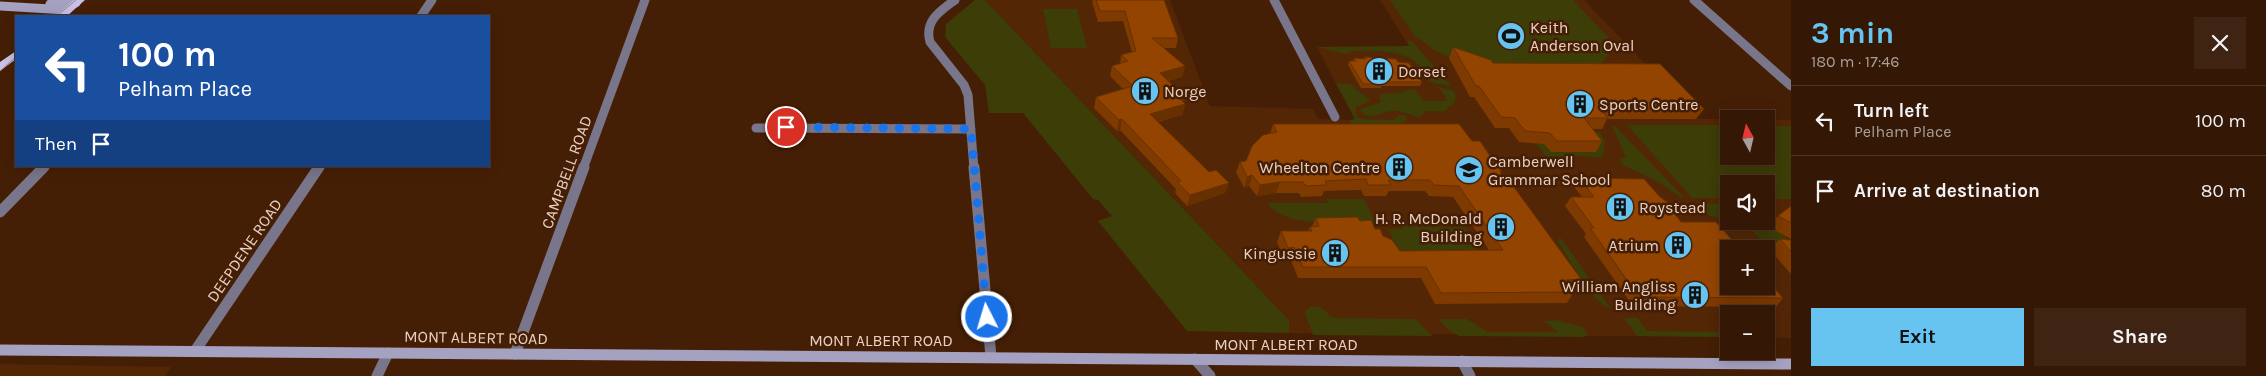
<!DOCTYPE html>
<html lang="en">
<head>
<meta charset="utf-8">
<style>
	body { margin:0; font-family:Karla,sans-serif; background:#3f2413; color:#f1f3f6; height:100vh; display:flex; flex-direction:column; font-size:19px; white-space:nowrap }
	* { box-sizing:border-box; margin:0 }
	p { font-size:16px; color:#a99f9a }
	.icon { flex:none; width:28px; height:28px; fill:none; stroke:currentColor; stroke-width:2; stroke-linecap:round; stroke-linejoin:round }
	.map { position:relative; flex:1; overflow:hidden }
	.drawer { display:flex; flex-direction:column; background:#341704; width:475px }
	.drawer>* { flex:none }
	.hud { position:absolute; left:15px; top:15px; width:475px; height:152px; border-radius:0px; box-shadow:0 2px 12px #0003,0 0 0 1px #4e3626; background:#1a4fa0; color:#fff; overflow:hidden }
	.needle { width:32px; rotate:352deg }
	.buttons { position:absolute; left:1720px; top:110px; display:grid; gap:10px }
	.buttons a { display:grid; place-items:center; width:55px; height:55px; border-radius:0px; background:#341704; box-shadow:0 2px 12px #0003,0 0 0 1px #4e3626; font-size:25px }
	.pin { position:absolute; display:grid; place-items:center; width:42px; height:42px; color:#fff; margin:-21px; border:2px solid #fff; border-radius:50%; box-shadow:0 1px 5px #0007 }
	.me { position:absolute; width:55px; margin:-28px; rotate:355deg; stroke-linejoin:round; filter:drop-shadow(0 0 4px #0008) }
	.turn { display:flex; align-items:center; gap:18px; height:105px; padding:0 20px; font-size:22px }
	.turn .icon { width:65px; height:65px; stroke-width:2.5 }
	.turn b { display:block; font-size:35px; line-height:42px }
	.then { display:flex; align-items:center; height:48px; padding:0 20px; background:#0003; gap:10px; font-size:19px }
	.round { display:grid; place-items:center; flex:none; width:52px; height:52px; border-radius:0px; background:#3f2413 }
	.summary { display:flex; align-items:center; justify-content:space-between; height:85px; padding:0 20px }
	h1 { font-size:30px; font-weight:700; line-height:38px; color:#67c4f0 }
	.primary-button { display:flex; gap:10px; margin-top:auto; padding:10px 20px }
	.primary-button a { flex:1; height:58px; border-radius:0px; background:#67c4f0; color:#111; font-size:20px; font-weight:700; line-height:58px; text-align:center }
	.primary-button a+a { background:#3f2413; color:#f1f3f6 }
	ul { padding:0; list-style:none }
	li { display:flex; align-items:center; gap:15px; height:70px; padding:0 20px; border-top:1px solid #4e3626 }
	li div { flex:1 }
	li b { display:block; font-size:19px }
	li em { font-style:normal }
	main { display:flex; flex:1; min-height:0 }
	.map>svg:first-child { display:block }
	.built { fill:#532606; fill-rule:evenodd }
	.green { fill:#3c3d07 }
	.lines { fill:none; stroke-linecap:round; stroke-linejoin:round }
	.street-far1 { stroke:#79768b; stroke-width:9 }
	.street { stroke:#79768b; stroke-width:11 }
	.secondary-far1 { stroke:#a5a1c1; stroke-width:9 }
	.secondary { stroke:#a5a1c1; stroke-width:11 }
	.primary { fill:#c7c1eb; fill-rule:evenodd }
	.tram { stroke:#a38471; stroke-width:1 }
	.wall { fill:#7e3a00 }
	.shaded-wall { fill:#673000 }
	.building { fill:#934400; stroke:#673000 }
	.route { stroke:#1a73e8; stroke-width:9; stroke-dasharray:0 16.2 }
	.labels { text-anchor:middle; stroke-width:5; stroke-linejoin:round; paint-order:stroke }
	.poi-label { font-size:16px; fill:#ead0c2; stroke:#451f05; text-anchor:start }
	.street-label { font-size:16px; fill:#ead0c2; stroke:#451f05 }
</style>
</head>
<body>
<main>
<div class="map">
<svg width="1791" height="376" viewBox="0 0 1791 376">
	<rect width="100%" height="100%" fill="#451f05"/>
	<path class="built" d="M985,0h185l40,106 103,3 5,10 37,1 -38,-73 92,-1 -29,-46h204l114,119h31v37h37v-36h25v218l-25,-1v-23h-37v23l-440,-4v-13zM1729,184h37v37h-37zM1729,249h37v37h-37z
		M0,364l171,3 -6,9h-165z"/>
	<path class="green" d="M975,0h10l304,320v13l-102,-2 -89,-110 14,-5 -14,-16 -5,-1 -70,-86h-34l-4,-28 -40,-48 1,-13z
		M1390,0h183l36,38 1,14 -9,12 -29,8 -119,-13 -19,-9 -21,-16z
		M1043,9h34l10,39h-36z
		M1407,41h5l40,46 -22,-5c-5,-6 -9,-17 -17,-22 -13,-9 -55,-13 -68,-6l-27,-7 91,-1z
		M1336,83l14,1 19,15 1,2 -14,6v6l4,6 34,1 5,-5h6l3,5 -10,4 -44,5 -4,-9 5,-1z
		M1435,86l19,5 2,6 -2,6 -9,8h-19l-6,6c-8,-1 -15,-5 -23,-6 -14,-2 -28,14 -37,-2l21,-7 -2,-8 21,-1 9,-4 6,1 9,11h23l-6,-11z
		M1627,125h102v31h37v-30h25v73h-25v-15h-37v14h-37z
		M1612,126h3l69,71h-4l-25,-17 -33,-15 -2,-6 6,-2z
		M1580,132h20l5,9 -2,15c-9,4 -18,-1 -27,0 -4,0 -7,4 -11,5 -16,4 -22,-9 -31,-20z
		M1326,199h38l12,24c-26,0 -94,5 -109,-20h61z
		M1729,203l-1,17 -18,-4 -20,-12z
		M1753,221c13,0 34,12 38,25l-26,-1 -13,-15h16z
		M1401,226l64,1 18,31 -82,-2 -13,-27h15z
		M1561,238l50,71c-17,-3 -44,-54 -54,-69z
		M1311,307h9l13,11 82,1 17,17 -119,-1 -8,-22 1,-3z
		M1624,318h14l9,13 82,1v5l-92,-1z
		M1438,319h29l21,13h70l-14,-11 12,-1 27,7 5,8 -5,2 -124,-1 -13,-8z"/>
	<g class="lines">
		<path class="street-far1" d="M955,0c-15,11 -31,21 -25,42l34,43 4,10 6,74
			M1274,0l61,117
			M1694,0l97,86
			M421,16l11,-16
			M756,128l215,1
			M42,169l3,-3
			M318,169l2,-3
			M583,169l62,-169"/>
		<path class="street" d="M974,167l17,190
			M0,212l44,-45
			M195,351l124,-184
			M515,354l69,-187
			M1195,359l15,17
			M1462,361l8,15
			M377,376l11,-23"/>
		<path class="secondary-far1" d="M50,4l26,-1
			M0,6l67,4"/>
		<path class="secondary" d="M0,350l1791,14"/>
		<path class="primary" d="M74,0h11l-18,16h-11z
			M16,51v8l-16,12v-9z"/>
		<path class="tram" d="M57,16l19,-16
			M0,71l16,-14"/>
	</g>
	<path class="wall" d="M1093,0h71l14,38 -2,10h-12l21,18 -3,11 -14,4 17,16 -1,6 1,1 -3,11 -24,7 51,50 20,11 -4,10 -38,13 -12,-13 1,-4 -56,-59 -3,1 -23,-23 2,-11 27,-8 -13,-13 2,-10 8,-2 1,-9 11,-3 -9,-31 -25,1 -6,-20z
		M1453,47l40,16 211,46 -8,10h-89l-5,10h-10l10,12 -6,11h-45l-7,-8 -25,-2 -10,-14h-14l-21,-31h-4l-21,-39z
		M1365,57l33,5 24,20 -2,4h-39v2h-20l-13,-23 1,-4h4l1,-3 10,1z
		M1273,124l229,59 79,96 -8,11 1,2 -7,11 -132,1 -14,-26h-123l-8,-20 -6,1 -7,-17 4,-11h27l2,-4 2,-1 4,-8 44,3 15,8 25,22 89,-1 -36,-53 -24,-1 -4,-5h-36l-3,5h-22l-3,-6 -37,1 -2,5 -21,1 -2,-4h-23l-19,3 -8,-10 -5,2 -8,-16 4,-10 6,-1 24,-27z
		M1579,178l90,29 12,15 102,76 -7,9 -143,-1 -49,-69 2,-3 -21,-28 6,-9h11l-8,-10z
		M1791,206v33l-22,-12 9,-11z
		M1780,239l11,1v34l-21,-24z"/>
	<path class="shaded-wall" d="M1185,66l-3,11 -24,6 2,-10z
		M1185,97l-2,8 2,-1 -3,11 -34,9 2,-10 29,-16z
		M1122,119l-2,11 -3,1 2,-11z
		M1252,175l-3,11 -5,2 3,-11z
		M1280,182l-4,11 -19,3 3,-11z
		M1229,183l-4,10 -38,13 3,-11z"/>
	<path class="building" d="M1096,0h68l14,38h-26l33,28 -25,7 25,24 -6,1 6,6 -35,10 59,58 7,-2 13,13 -39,12 -13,-13 4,-1 -59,-62 -3,1 -23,-23 37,-11 -21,-20 16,-5 -7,-6 15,-4 -11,-40h-25z
		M1453,47l38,13 2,3 167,1 44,45h-104l8,9h-24l18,23h-45l-7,-8 -25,-2 -10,-13 -14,-1 -22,-31h-3z
		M1365,57l31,2 2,3 11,1 13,19h-41l1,2h-19l-14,-23h7l-2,-3 12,1z
		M1273,124h186l13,17h8l12,18h7l3,24h9l70,96 -15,1 8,12 -133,1 -15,-26h-123l-9,-20 -6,1 -7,-17h31l-2,-4 9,-1 -3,-8 41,-1 3,4 11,-1 4,9h5l3,7 9,4 8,11 103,-1 -44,-64 -25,-1 -4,-5h-42l3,5h-23l-2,-6 -41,2 2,4 -21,1 -3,-4h-23l-20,3 -8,-10 -5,2 -7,-15 6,-1 6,-15 11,-11 14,-3z
		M1579,178l65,1 16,18 10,7 -1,3 12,15h35l24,27h-11v37h37v-7l17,19 -144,-1 -49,-69h4l-23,-31h23z
		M1791,206v17l-13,-7z
		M1780,239l11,1v12z"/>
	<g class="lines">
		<path class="route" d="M786,127l185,2 16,188"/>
	</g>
	<defs>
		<symbol id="stadium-disc" viewBox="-11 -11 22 22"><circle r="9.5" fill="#67c4f0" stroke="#451f05"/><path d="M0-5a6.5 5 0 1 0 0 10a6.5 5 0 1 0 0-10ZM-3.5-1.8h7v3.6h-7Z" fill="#111"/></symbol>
		<symbol id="building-disc" viewBox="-11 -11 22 22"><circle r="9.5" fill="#67c4f0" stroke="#451f05"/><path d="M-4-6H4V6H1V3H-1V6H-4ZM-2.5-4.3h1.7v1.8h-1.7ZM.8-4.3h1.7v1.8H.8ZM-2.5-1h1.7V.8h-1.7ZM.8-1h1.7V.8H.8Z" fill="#111"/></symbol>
		<symbol id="school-disc" viewBox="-11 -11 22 22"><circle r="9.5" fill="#67c4f0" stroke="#451f05"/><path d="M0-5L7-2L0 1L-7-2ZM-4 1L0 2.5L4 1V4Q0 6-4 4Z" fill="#111"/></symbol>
	</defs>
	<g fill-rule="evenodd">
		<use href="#stadium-disc" x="1495" y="20" width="32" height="32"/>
		<use href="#building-disc" x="1363" y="55" width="32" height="32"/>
		<use href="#building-disc" x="1129" y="75" width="32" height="32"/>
		<use href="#building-disc" x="1564" y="88" width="32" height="32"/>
		<use href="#building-disc" x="1383" y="151" width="32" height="32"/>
		<use href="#school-disc" x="1453" y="154" width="32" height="32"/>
		<use href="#building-disc" x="1604" y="191" width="32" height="32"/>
		<use href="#building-disc" x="1485" y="211" width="32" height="32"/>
		<use href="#building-disc" x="1662" y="229" width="32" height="32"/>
		<use href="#building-disc" x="1319" y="237" width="32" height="32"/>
		<use href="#building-disc" x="1679" y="279" width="32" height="32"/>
	</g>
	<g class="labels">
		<g class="poi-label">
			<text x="1530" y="33">Keith<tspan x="1530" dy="18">Anderson Oval</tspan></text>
			<text x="1398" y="77">Dorset</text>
			<text x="1164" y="97">Norge</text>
			<text x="1599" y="110">Sports Centre</text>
			<text x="1488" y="167">Camberwell<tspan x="1488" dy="18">Grammar School</tspan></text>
			<text x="1380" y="173" text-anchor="end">Wheelton Centre</text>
			<text x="1639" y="213">Roystead</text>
			<text x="1482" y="224" text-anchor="end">H. R. McDonald<tspan x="1482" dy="18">Building</tspan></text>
			<text x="1659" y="251" text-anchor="end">Atrium</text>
			<text x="1316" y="259" text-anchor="end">Kingussie</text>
			<text x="1676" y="292" text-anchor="end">William Angliss<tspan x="1676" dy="18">Building</tspan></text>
		</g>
		<g class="street-label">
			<text transform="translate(566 172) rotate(-70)" y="6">CAMPBELL ROAD</text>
			<text transform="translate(244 250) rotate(-56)" y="6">DEEPDENE ROAD</text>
			<text transform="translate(476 337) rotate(1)" y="6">MONT ALBERT ROAD</text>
			<text x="881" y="346">MONT ALBERT ROAD</text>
			<text x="1286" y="350">MONT ALBERT ROAD</text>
		</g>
	</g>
</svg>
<div class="buttons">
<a><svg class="needle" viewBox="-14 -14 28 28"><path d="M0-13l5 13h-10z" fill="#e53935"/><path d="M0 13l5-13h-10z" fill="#a99f9a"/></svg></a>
<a><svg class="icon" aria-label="sound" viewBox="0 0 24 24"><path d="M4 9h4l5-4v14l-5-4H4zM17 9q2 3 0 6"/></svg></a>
<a>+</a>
<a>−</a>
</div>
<div class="pin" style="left:786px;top:127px;background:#d93025"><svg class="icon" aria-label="arrive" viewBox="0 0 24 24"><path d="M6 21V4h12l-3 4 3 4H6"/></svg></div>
<svg class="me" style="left:987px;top:317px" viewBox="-20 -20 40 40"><circle r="17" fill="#1a73e8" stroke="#fff" stroke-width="3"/><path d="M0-11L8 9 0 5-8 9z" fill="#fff"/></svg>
<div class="hud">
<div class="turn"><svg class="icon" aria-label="left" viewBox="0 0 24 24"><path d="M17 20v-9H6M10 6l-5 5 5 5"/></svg><div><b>100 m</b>Pelham Place</div></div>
<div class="then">Then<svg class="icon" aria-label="arrive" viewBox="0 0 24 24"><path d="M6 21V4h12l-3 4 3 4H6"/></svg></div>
</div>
</div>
<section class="drawer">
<div class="summary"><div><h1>3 min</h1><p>180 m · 17:46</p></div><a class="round"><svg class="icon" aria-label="close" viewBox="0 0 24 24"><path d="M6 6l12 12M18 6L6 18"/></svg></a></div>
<ul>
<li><svg class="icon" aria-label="left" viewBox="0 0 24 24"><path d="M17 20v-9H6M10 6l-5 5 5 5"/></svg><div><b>Turn left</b><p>Pelham Place</p></div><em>100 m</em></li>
<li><svg class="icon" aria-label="arrive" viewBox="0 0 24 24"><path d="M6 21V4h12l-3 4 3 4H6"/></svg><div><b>Arrive at destination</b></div><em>80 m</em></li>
</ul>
<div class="primary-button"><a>Exit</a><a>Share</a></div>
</section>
</main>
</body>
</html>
